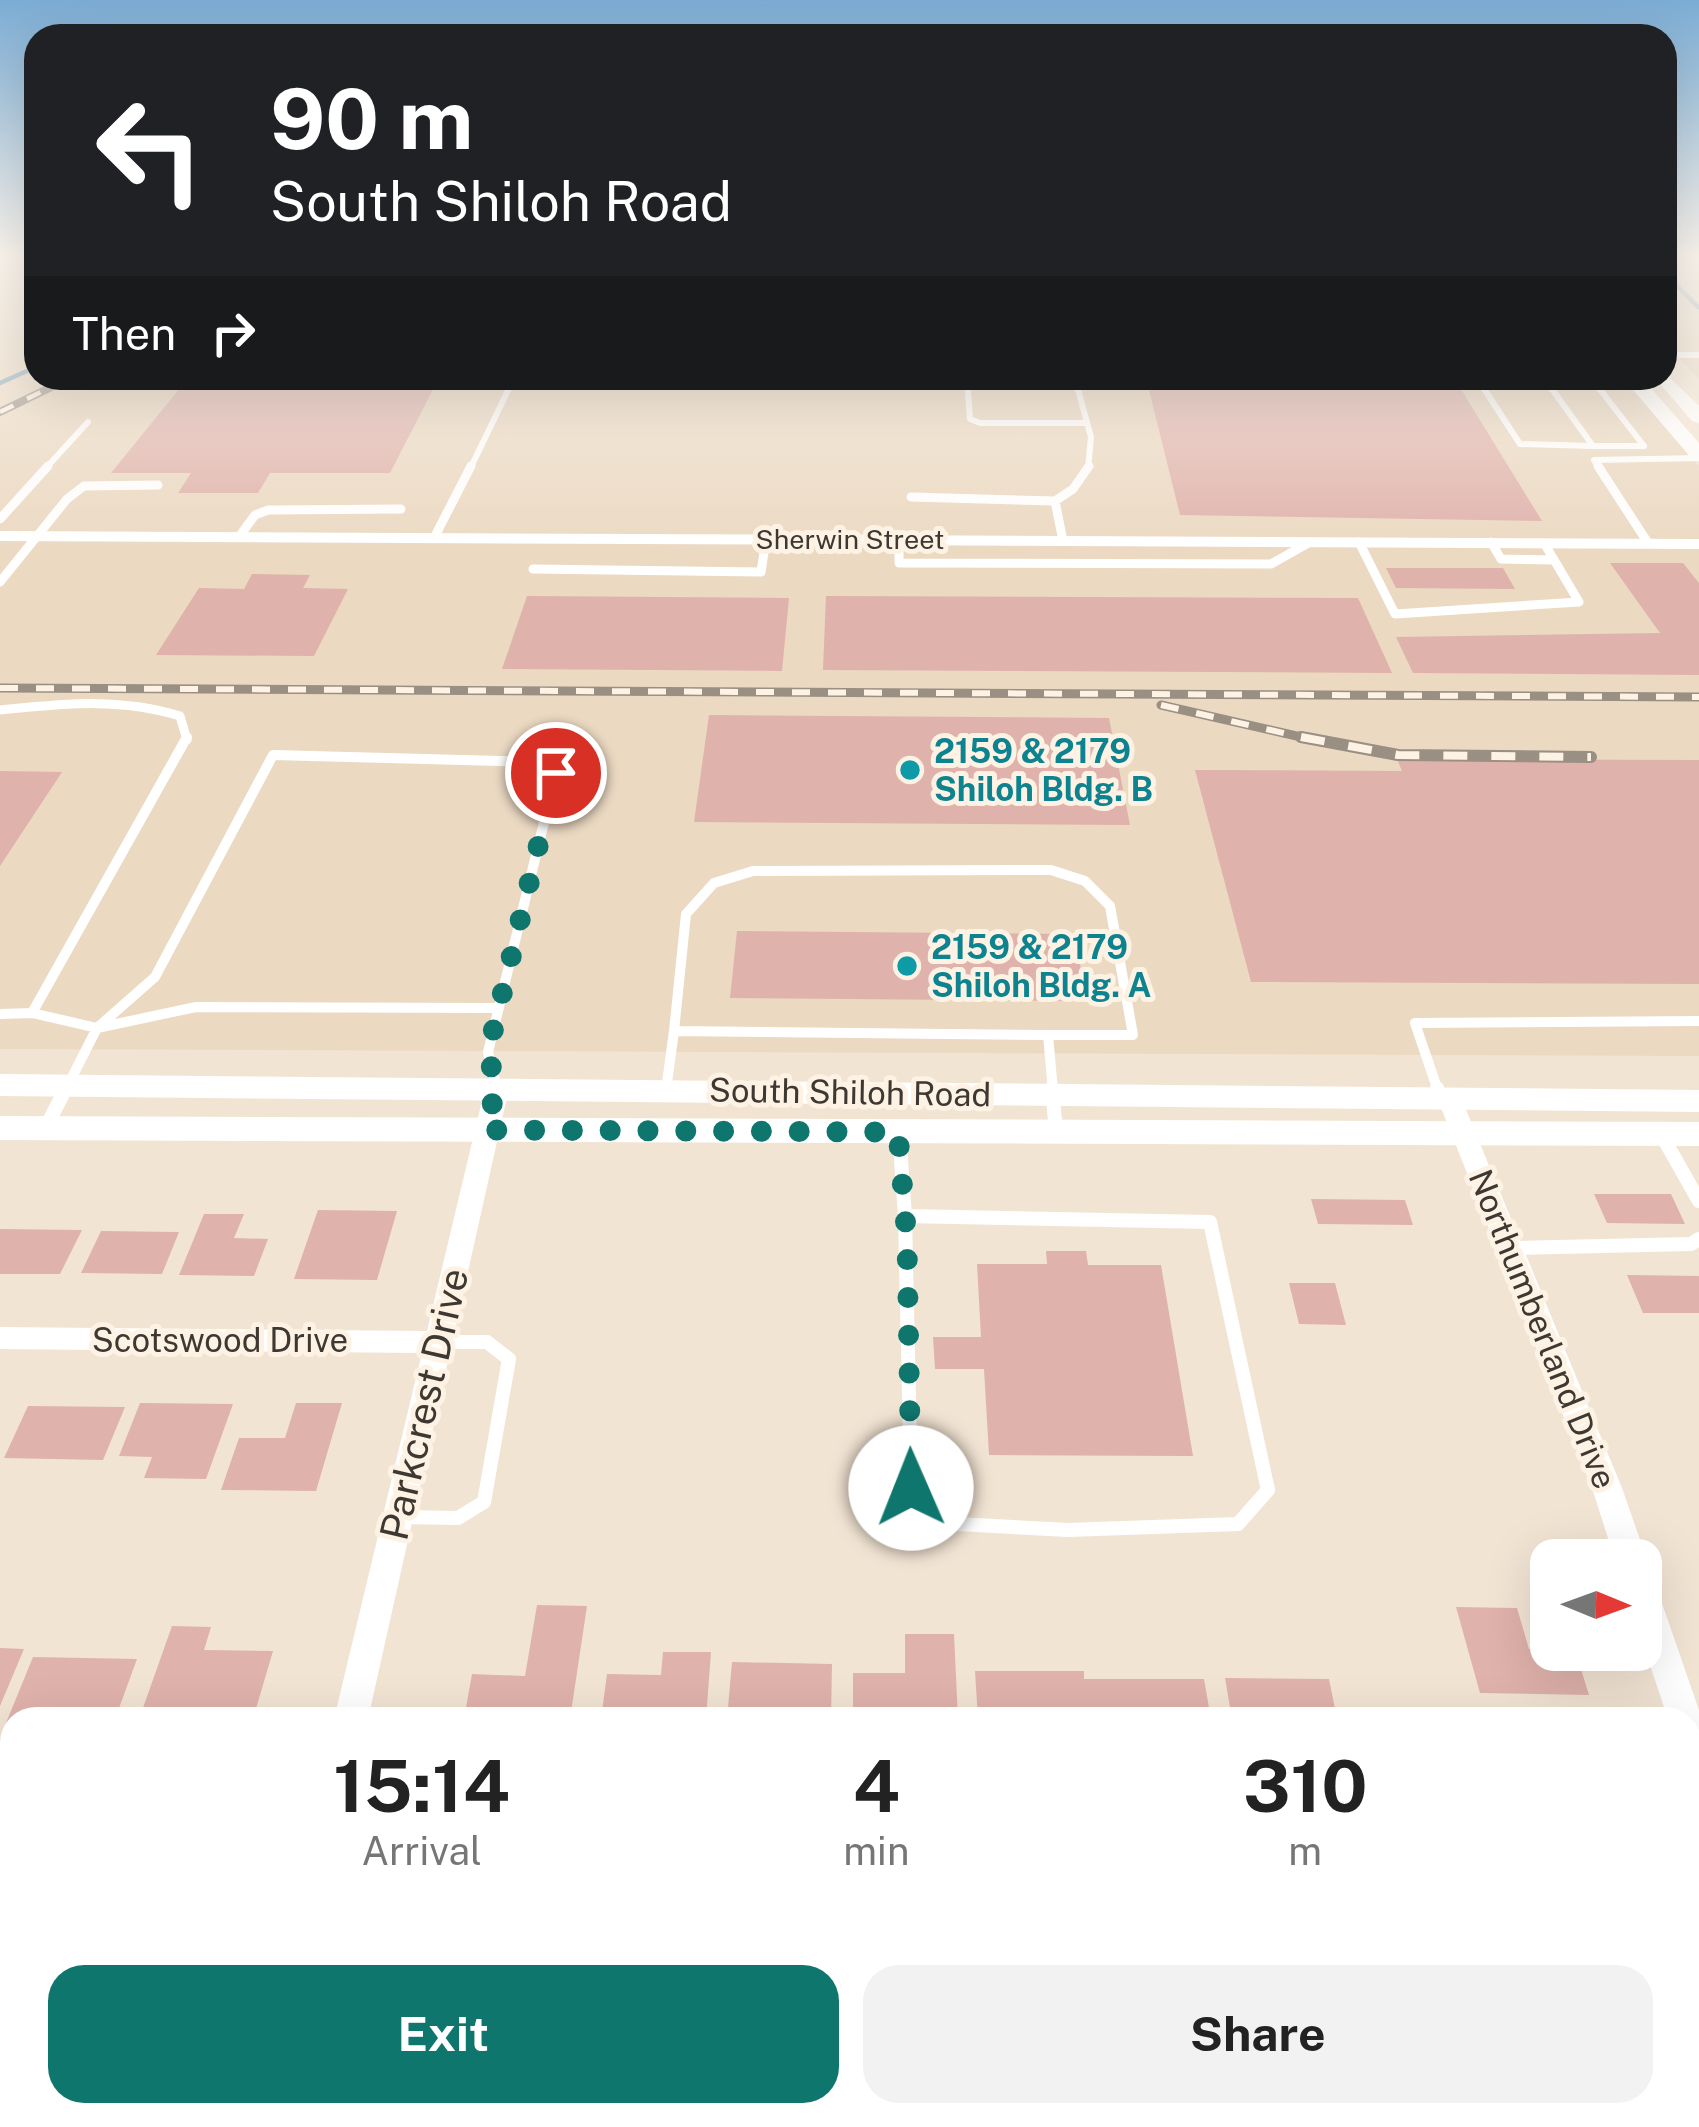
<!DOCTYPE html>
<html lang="en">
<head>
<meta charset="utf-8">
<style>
	body { margin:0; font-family:"Public Sans",sans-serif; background:#f2f2f2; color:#222; height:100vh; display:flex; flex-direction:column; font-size:45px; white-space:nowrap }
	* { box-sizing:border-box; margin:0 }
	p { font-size:39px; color:#767676 }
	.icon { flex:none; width:66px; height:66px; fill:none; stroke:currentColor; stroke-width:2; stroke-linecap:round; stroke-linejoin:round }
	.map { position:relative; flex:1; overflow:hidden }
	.drawer { position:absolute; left:0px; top:1707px; width:1701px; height:420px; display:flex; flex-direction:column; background:#fff; border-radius:36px 36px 0 0; box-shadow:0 12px 48px #0002 }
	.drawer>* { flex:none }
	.top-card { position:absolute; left:24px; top:24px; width:1653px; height:366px; border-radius:36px; box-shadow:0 12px 48px #0002; background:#202124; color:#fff; overflow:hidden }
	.needle { width:78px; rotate:91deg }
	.fabs { position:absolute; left:1530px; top:1539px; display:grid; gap:24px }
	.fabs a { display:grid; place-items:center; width:132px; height:132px; border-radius:24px; background:#fff; box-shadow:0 12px 48px #0002; font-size:60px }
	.pin { position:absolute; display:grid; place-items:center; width:102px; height:102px; color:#fff; margin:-51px; border:6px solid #fff; border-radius:50%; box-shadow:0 3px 12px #0007 }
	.me { position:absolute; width:132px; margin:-66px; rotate:359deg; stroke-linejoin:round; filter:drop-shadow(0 0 9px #0008) }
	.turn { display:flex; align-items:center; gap:42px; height:252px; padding:0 48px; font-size:54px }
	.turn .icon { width:156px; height:156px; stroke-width:2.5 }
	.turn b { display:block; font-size:84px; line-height:102px }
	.then { display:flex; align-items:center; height:114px; padding:0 48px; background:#0003; gap:24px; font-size:45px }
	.eta { display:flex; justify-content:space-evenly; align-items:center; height:204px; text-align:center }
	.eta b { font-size:72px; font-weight:700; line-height:84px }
	.cta { display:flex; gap:24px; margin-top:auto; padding:24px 48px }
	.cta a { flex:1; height:138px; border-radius:36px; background:#0f766e; color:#fff; font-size:48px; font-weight:700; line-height:138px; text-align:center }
	.cta a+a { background:#f2f2f2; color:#222 }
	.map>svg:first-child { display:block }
	.built { fill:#ebd9c2 }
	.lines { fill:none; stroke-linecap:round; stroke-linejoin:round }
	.stream { stroke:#799fb6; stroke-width:4.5 }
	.building { fill:#dfb2ab }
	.lane-far3 { stroke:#fff; stroke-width:6 }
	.lane-far2 { stroke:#fff; stroke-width:9 }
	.lane-far1 { stroke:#fff; stroke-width:10 }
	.lane { stroke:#fff; stroke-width:14 }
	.street { fill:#fff; fill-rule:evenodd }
	.secondary { fill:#fff; fill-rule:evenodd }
	.rail-far2-casing { stroke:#998f83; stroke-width:8 }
	.rail-far1-casing { stroke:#998f83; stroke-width:9 }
	.rail-casing { stroke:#998f83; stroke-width:12 }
	.rail-far2 { stroke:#fdf2e4; stroke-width:4.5; stroke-dasharray:15; stroke-linecap:butt }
	.rail-far1 { stroke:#fdf2e4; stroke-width:6; stroke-dasharray:18; stroke-linecap:butt }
	.rail { stroke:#fdf2e4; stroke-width:8; stroke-dasharray:24; stroke-linecap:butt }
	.route { stroke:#0f766e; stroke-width:21; stroke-dasharray:0 37.8 }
	.culture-dot { fill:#0f9aa8; stroke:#fdf2e4; stroke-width:4.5 }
	.labels { text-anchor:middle; stroke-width:10; stroke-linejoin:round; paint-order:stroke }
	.far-street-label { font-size:27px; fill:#3d3831; stroke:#fdf2e4 }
	.culture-label { font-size:33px; font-weight:bold; fill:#0d838f; stroke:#fdf2e4; text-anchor:start }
	.street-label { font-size:33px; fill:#3d3831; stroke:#fdf2e4 }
	.near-street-label { font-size:39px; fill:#3d3831; stroke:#fdf2e4 }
</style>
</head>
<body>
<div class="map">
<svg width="1699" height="2127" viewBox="0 0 1699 2127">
	<rect width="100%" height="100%" fill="#f2e4d3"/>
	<path class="built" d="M0,257h36v121h1587l76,88v590l-1699,-7z
		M1665,257h34v122l-34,-36z"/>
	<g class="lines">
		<path class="stream" d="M1665,274l34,34
			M0,383l36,-16"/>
	</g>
	<path class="building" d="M188,378h251l-49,95h-120l-12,20h-80l13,-20h-80z
		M1146,378h308l88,143 -362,-6z
		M1610,563h73l16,20v92l-286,-2 -17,-36 264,-4z
		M1386,568h117l12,21 -119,-1z
		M252,574l58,1 -7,13 45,1 -34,67 -158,-1 43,-67 45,1z
		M527,596l262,2 -7,73 -280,-2z
		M826,596l532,2 34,75 -569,-3z
		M709,715l400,3 21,107 -436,-3z
		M1397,759l302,1v224l-448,-2 -56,-212 207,1z
		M0,771l62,1 -62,94z
		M737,931l339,3 9,67 -355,-3z
		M1594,1194h77l14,30 -78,-1z
		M1311,1199l94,1 8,25 -95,-1z
		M318,1210l79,1 -20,69 -83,-1z
		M204,1214h40l-10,24 34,1 -14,37 -75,-1z
		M0,1229l82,1 -22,44h-60z
		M101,1231l78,1 -17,42 -81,-1z
		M1046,1251h40l2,14h73l32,191 -204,-1 -5,-86h-49l-2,-32h48l-4,-73h70z
		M1627,1275l72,1v37h-56z
		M1289,1283h46l11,42 -47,-1z
		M140,1403l93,1 -27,75 -62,-1 8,-21 -33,-1z
		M296,1403h46l-26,88 -95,-1 18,-52h46z
		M28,1406l97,1 -22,53 -99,-2z
		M537,1605l50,1 -17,113h-106l8,-45 53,2z
		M1456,1607l61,1 12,41 46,1 14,45 -109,-2z
		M172,1626l39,1 -7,23 69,1 -20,68h-114z
		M905,1634h49l4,85h-105v-46h52z
		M0,1648l24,1 -24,57z
		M663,1652h48l-5,67h-105l6,-45 54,1z
		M33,1657l104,2 -22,60h-103l-6,4z
		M732,1662l100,2 -1,55h-104z
		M975,1671h109v8h120l7,40h-233z
		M1225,1678l104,1 8,40h-105z
		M0,1973l12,1v47l-11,32z
		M12,2086v29h124l-3,12h-133z
		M390,2115h123l-2,12 -123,-2z"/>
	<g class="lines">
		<path class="lane-far3" d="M1665,355h34
			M967,378l3,41 10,4h106
			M1477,378l43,66 73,2
			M1544,378l49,68h51
			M1591,378l53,68
			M45,469l43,-47
			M470,469l44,-91
			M1088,469l3,-32 -14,-51 13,-8
			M1600,469l-6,-9 105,-2"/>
		<path class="lane-far2" d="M1598,466l50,77
			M911,497l144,4
			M0,519l48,-53
			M239,537l16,-22 13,-5 133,-1
			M434,538l37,-72
			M899,540v23l372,1 39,-22
			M1063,541l-8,-40 18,-12 16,-23
			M1359,542l36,72 184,-12 -35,-59
			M1491,542l10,17 53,1
			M533,569l228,3 5,-33
			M0,582l67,-83 17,-13 74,-1
			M0,710c62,-6 120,-13 180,6l7,24"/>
		<path class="lane-far1" d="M32,1013l155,-276
			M0,1014l32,-1 65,15 99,-21 303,1
			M674,1031l12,-117 28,-31 39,-12 298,-1 34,11 25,25 23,129h-85
			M666,1090l8,-59 374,4 5,56
			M65,1091l32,-63 58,-51 118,-222 266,7 17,11 -68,279 9,36
			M1438,1091l-23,-68 284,-2"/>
		<path class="lane" d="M1052,1088l4,44
			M1437,1088l4,12
			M46,1127l20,-39
			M899,1132l6,84
			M1661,1134l38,67
			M905,1216l305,6 58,268 -30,34 -170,6 -130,-7 -27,-35z
			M1511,1248l180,-4 8,-5
			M402,1517l56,1 26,-16 25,-143 -22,-17h-46"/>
		<path class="street" d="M0,531l1699,8v10l-1699,-8z
			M497,1080l12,8 -141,631h-34l88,-366 -422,-4v-22l427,4 58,-243z
			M1450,1092l12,8 160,388 25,72 -5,10 -1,-10h-26l-23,-72 -154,-388z
			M1641,1575l11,4 5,10 42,121v68l-10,-3v-56h-21l-27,-81z
			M0,1862h12v36h-12z
			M1699,1990v55l-10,5v-56z
			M235,2115h40l-3,12h-40z
			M1617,2115h44l-5,12h-44z"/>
		<path class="secondary" d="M1665,373l34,33v17l-7,-2 -37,-43h10z
			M1623,378h19l57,65v18l-7,-2z
			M0,1074l1699,16v22l-1699,-16z
			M0,1116l1699,6v24l-1699,-6z"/>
		<defs>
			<path id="rail-far2" d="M0,412l70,-34"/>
			<path id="rail-far1" d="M0,688l1699,9
				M1161,705l153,35"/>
			<path id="rail" d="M1301,737l97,18 193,2"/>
		</defs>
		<use href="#rail-far2" class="rail-far2-casing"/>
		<use href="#rail-far1" class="rail-far1-casing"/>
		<use href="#rail" class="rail-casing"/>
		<use href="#rail-far2" class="rail-far2"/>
		<use href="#rail-far1" class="rail-far1"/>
		<use href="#rail" class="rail"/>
	</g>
	<linearGradient id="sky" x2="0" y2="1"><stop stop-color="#7bacd4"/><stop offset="0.46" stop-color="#f9f3eb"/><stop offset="1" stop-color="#f9f3eb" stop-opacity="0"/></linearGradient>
	<rect width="1699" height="555" fill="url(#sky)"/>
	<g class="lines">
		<path class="route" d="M556,773l-68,279 8,36 -10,42 412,2 9,108 4,248"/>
	</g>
	<g class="culture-dot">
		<circle cx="910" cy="770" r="12"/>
		<circle cx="907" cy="966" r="12"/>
	</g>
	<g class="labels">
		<g class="far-street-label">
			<text x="850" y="549">Sherwin Street</text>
		</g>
		<g class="culture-label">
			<text x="934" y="763">2159 &amp; 2179<tspan x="934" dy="38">Shiloh Bldg. B</tspan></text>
			<text x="931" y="959">2159 &amp; 2179<tspan x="931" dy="38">Shiloh Bldg. A</tspan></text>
		</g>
		<g class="street-label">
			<text transform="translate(850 1092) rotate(1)" y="12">South Shiloh Road</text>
			<text transform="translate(1543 1329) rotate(68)" y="12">Northumberland Drive</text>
			<text x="220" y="1352">Scotswood Drive</text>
		</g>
		<g class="near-street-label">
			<text transform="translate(424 1404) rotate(-77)" y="14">Parkcrest Drive</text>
		</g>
	</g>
</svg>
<div class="fabs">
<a><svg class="needle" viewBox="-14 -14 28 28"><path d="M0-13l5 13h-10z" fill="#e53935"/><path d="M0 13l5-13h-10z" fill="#767676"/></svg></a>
</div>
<div class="pin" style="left:556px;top:773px;background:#d93025"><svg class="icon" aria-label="arrive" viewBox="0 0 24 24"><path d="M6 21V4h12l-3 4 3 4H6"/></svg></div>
<svg class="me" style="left:911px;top:1488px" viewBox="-20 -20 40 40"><circle r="19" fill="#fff"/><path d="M0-13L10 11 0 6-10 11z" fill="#0f766e"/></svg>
<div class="top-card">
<div class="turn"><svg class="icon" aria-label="left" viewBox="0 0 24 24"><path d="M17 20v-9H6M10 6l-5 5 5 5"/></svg><div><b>90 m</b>South Shiloh Road</div></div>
<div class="then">Then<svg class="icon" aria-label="right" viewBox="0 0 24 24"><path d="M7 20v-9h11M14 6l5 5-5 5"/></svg></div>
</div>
<section class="drawer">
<div class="eta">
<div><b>15:14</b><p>Arrival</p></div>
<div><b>4</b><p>min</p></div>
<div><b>310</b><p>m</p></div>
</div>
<div class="cta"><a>Exit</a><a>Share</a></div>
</section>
</div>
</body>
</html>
